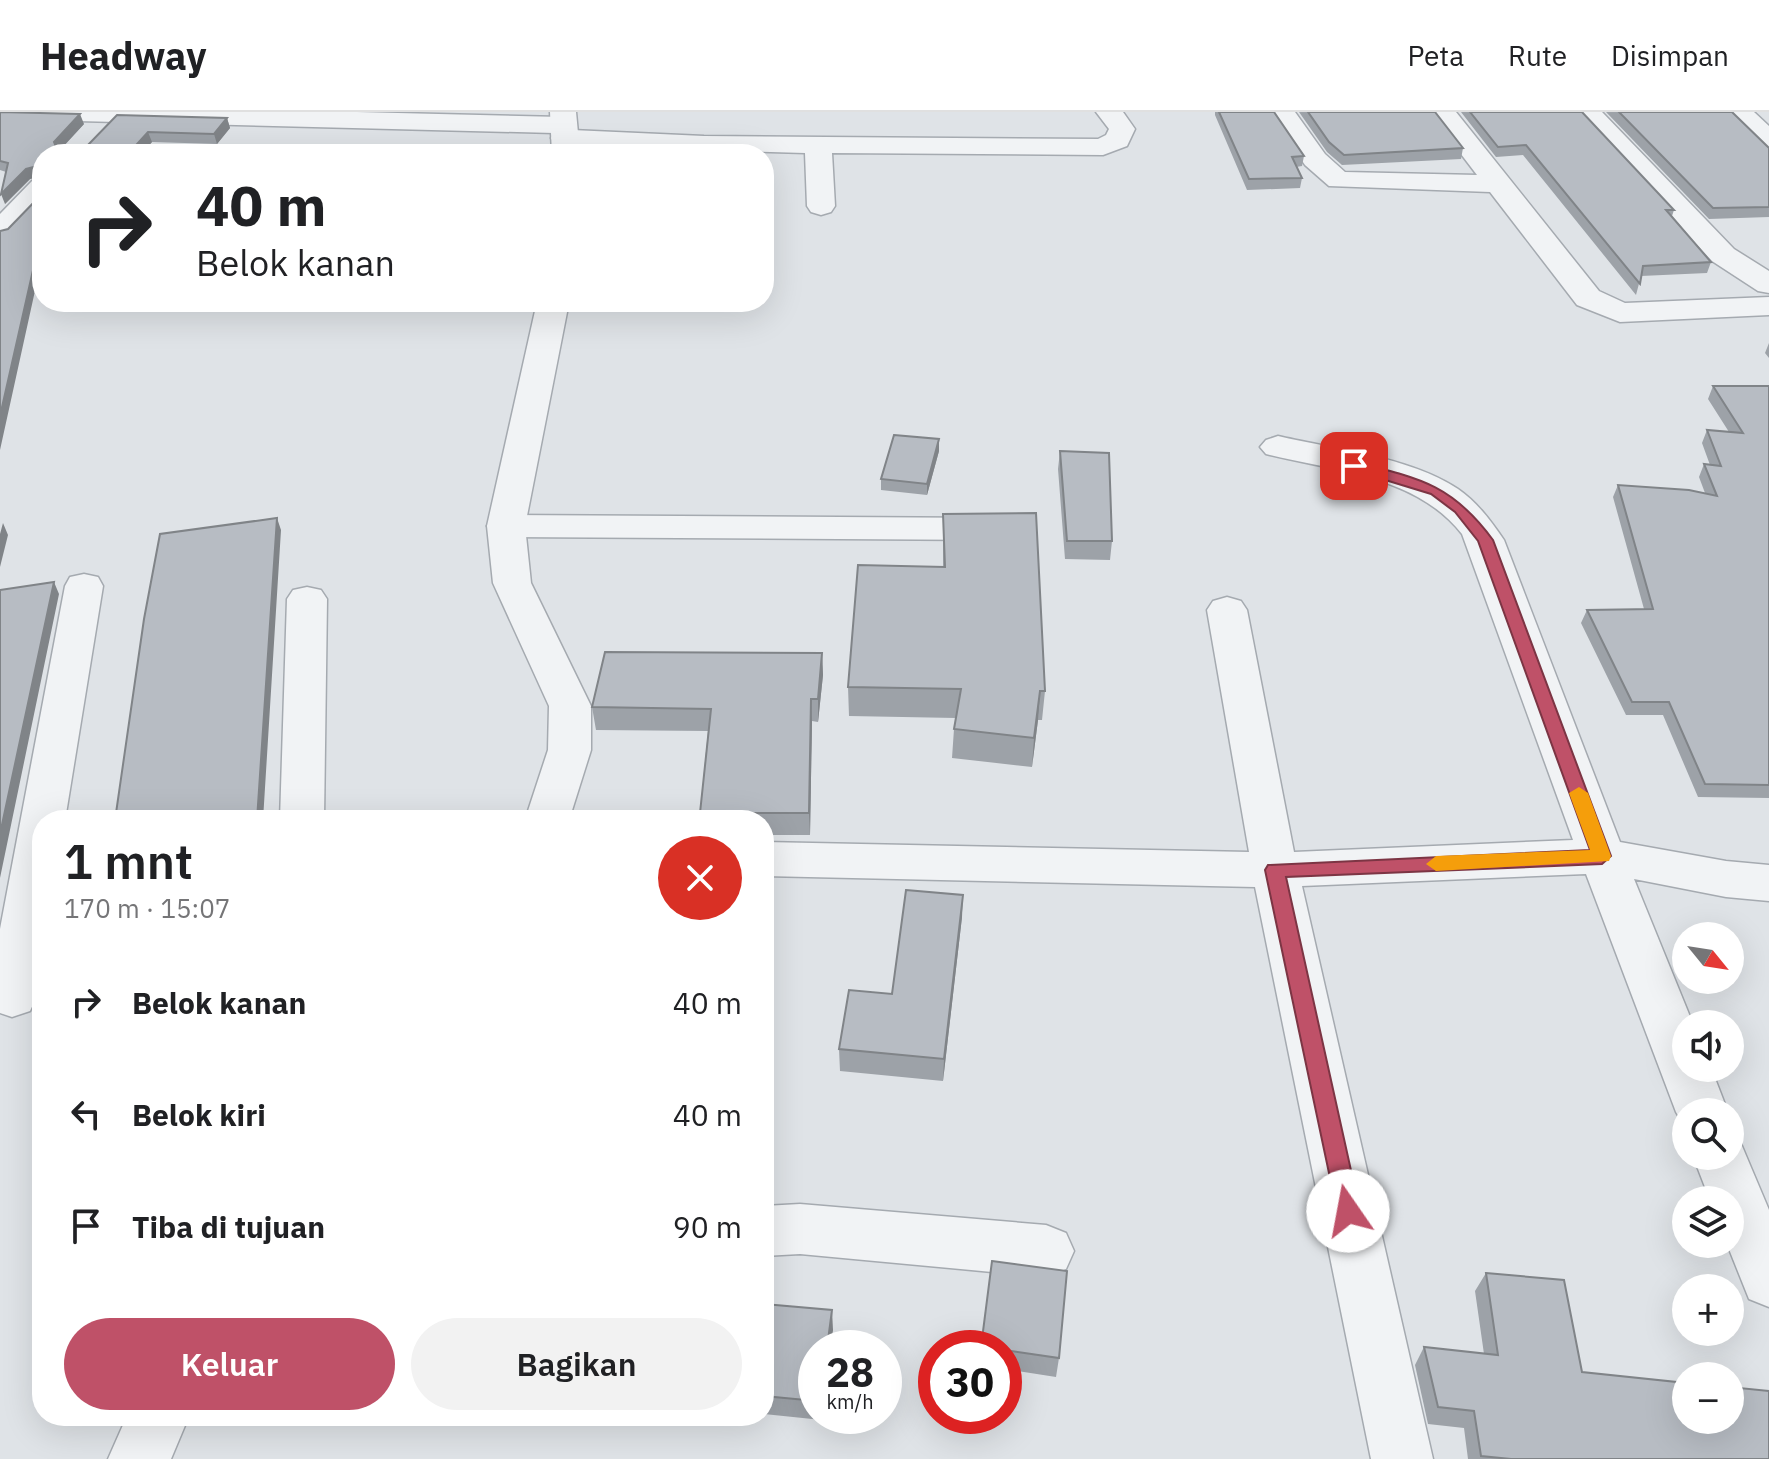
<!DOCTYPE html>
<html lang="id">
<head>
<meta charset="utf-8">
<style>
	body { margin:0; font-family:"IBM Plex Sans",sans-serif; background:#f2f2f2; color:#202124; height:100vh; display:flex; flex-direction:column; font-size:30px; white-space:nowrap }
	* { box-sizing:border-box; margin:0 }
	p { font-size:26px; color:#757577 }
	.icon { flex:none; width:44px; height:44px; fill:none; stroke:currentColor; stroke-width:2; stroke-linecap:round; stroke-linejoin:round }
	.map { position:relative; flex:1; overflow:hidden }
	.panel { position:absolute; left:32px; top:698px; width:742px; height:616px; display:flex; flex-direction:column; background:#fff; border-radius:32px; box-shadow:0 8px 32px #0002 }
	.panel>* { flex:none }
	.top-card { position:absolute; left:32px; top:32px; width:742px; height:168px; border-radius:32px; box-shadow:0 8px 32px #0002; background:#fff; color:#202124; overflow:hidden }
	.needle { width:52px; rotate:120deg }
	.controls { position:absolute; left:1672px; top:810px; display:grid; gap:16px }
	.controls a { display:grid; place-items:center; width:72px; height:72px; border-radius:50%; background:#fff; box-shadow:0 8px 32px #0002; font-size:40px }
	.speed { position:absolute; left:798px; top:1218px; display:flex; gap:16px; font-size:40px; font-weight:700; text-align:center }
	.speed>* { display:grid; place-content:center; width:104px; height:104px; border-radius:50%; background:#fff; box-shadow:0 8px 32px #0002; line-height:1 }
	.speed small { font-size:20px; font-weight:400 }
	.speed .limit { border:12px solid #d22; background:#fff; color:#111 }
	.pin { position:absolute; display:grid; place-items:center; width:68px; height:68px; color:#fff; margin:-34px; border-radius:16px; box-shadow:0 4px 12px #0006 }
	.me { position:absolute; width:88px; margin:-44px; rotate:348deg; stroke-linejoin:round; filter:drop-shadow(0 0 6px #0008) }
	.turn { display:flex; align-items:center; gap:28px; height:168px; padding:0 32px; font-size:36px }
	.turn .icon { width:104px; height:104px; stroke-width:2.5 }
	.turn b { display:block; font-size:56px; line-height:68px }
	.round { display:grid; place-items:center; flex:none; width:84px; height:84px; border-radius:42px; background:#f2f2f2 }
	.overview { display:flex; align-items:center; justify-content:space-between; height:136px; padding:0 32px }
	h1 { font-size:48px; font-weight:600; line-height:60px }
	.primary-button { display:flex; gap:16px; margin-top:auto; padding:16px 32px }
	.primary-button a { flex:1; height:92px; border-radius:48px; background:#bf5168; color:#fff; font-size:32px; font-weight:600; line-height:92px; text-align:center }
	.primary-button a+a { background:#f2f2f2; color:#202124 }
	ul { padding:0; list-style:none }
	li { display:flex; align-items:center; gap:24px; height:112px; padding:0 32px }
	li div { flex:1 }
	li b { display:block; font-size:30px }
	li em { font-style:normal }
	header { display:flex; align-items:center; gap:48px; box-sizing:border-box; height:112px; padding:0 40px; background:#fff; border-bottom:2px solid #e0e0e0 }
	header strong { font-size:38px }
	nav { display:flex; gap:44px; margin-inline-start:auto; font-size:28px }
	.map>svg:first-child { display:block }
	.lines { fill:none; stroke-linecap:round; stroke-linejoin:round }
	.minor-casing { stroke:#a5aab0; stroke-width:3 }
	.tertiary-casing { stroke:#a5aab0; stroke-width:3 }
	.minor { fill:#f1f3f5; fill-rule:evenodd }
	.tertiary { fill:#f1f3f5; fill-rule:evenodd }
	.wall { fill:#9da2a8 }
	.shaded-wall { fill:#808488 }
	.building { fill:#b7bcc3; stroke:#808488; stroke-width:2 }
	.route { fill:#bf5168; stroke:#7c3544; stroke-width:2 }
	.slow { fill:#f59e0b }
</style>
</head>
<body>
<header>
<strong>Headway</strong>
<nav><a>Peta</a><a>Rute</a><a>Disimpan</a></nav>
</header>
<div class="map">
<svg width="1769" height="1347" viewBox="0 0 1769 1347">
	<rect width="100%" height="100%" fill="#dfe3e7"/>
	<g class="lines">
		<defs>
			<path id="minor" d="M25,0h332l205,5 9,2 4,6 -3,5 132,6 394,3 8,-4 3,-6 -13,-17h27l12,17 -8,17 -24,9 -271,-2 3,53 -4,6 -10,3 -10,-3 -4,-6 -2,-53 -241,-7 -10,-2 -3,-6 3,-5 -516,-13 -9,-2z
				M1269,0h26l30,42 20,18 132,3 -48,-63h27l143,179 26,12 144,-6v18l-149,7 -43,-17 -87,-113 -161,-6 -24,-21z
				M1574,0h28l132,137 35,22v22l-11,-2 -46,-30z
				M1726,0h28l15,14v23l-10,-2z
				M42,67v25l-32,33 -10,3v-26l32,-33z
				M1278,324c56,13 132,21 180,53 19,13 33,32 46,51l116,302 106,19 43,4v36l-43,-4 -92,-18 59,145h-7v44h25l17,44h-42v17l-10,-17 -90,-238 -284,12 131,573h-62l-116,-572 -491,-11v-34l485,10 -42,-242 6,-9 14,-4 14,4 6,9 47,242 279,-12 -111,-306c-46,-59 -129,-63 -196,-80l-6,-7 6,-7z
				M506,403l488,3 13,3 6,8 -6,8 -13,3 -488,-3 -13,-3 -6,-8 6,-8z
				M84,462l14,3 5,9 -38,234h-23c0,52 10,147 -12,191l-18,6 -12,-4v-84l65,-343 5,-9z
				M307,475l14,3 6,9 -3,221h-44l7,-221 6,-9z
				M1730,1024l9,3 30,71v97l-20,-8 -22,-55h3v-44h-20l-17,-44h37z
				M800,1092l246,21 20,8 8,18 -8,18 -20,8 -246,-23 -36,2v-50z"/>
			<path id="tertiary" d="M550,0h26l4,42h-28z
				M537,190h32l-44,224 6,57 60,123v44l-22,70h-44l23,-70 1,-44 -56,-123 -6,-57z
				M127,1304h62l-18,43h-63z"/>
		</defs>
		<use href="#minor" class="minor-casing"/>
		<use href="#tertiary" class="tertiary-casing"/>
		<use href="#minor" class="minor"/>
		<use href="#tertiary" class="tertiary"/>
	</g>
	<path class="wall" d="M0,0l84,12 -21,23 24,-1 30,-31 110,3 3,10 -13,16 -65,-2 -11,12h-99v112l-2,2 -32,-39 32,-33 1,-20 -11,3 -25,25 1,-32 -6,-2z
		M1215,0h59l30,44 -2,10 -6,1 6,11 -2,10 -53,2 -32,-75z
		M1299,0h136l28,36 -2,11 -119,6 -15,-13z
		M1461,0h121l92,98 -2,6 39,46 -4,11 -66,3 -5,19 -113,-140 -27,2z
		M1606,0h126l37,36v69l-60,2z
		M1769,231v15l-4,-5z
		M1713,274h56v412l-71,-1 -35,-82h-37l-45,-92 6,-13 57,-1 -31,-112 5,-12 87,8 -6,-16 5,-13 6,1 -8,-22 5,-13 22,2 -21,-33z
		M939,327v12l-12,44 -46,-5v-11z
		M1060,339l52,90 -2,19 -45,-1 -7,-90z
		M943,402l102,177 -3,29h-4l-6,47 -80,-9 2,-29 2,-11 -107,-2 -1,-29 95,-120z
		M822,541l1,22 -5,47 -6,-1 -2,114h-46v-15h-63l-1,-7 8,-82 -112,-1 -4,-23z
		M962,805l-19,164 -103,-10 -1,-22z
		M992,1149l67,97 -3,19 -52,-8v-21h-23z
		M1486,1161l96,99 187,87h-301l-4,-31 -36,-4 -13,-59 9,-18 60,7 -9,-63z
		M764,1192l69,26 -17,18v68h6v4l-58,-6z"/>
	<path class="shaded-wall" d="M80,2l4,10 -26,28 -4,-10z
		M227,6l3,10 -13,16 -3,-10z
		M148,20l4,10 -11,12h-13z
		M37,54l4,10 -11,3 -25,25 -4,-10 25,-25z
		M42,138v16l-2,2 -40,182v-34l36,-159z
		M939,327v12l-12,44v-11z
		M277,406l4,12 -18,290h-6z
		M3,411l5,12 -8,32v-33z
		M54,470l5,12 -59,284v-44z
		M822,541l1,22 -5,47v-23z
		M1040,579l-2,29 -6,47 2,-29z
		M811,587l1,22 -2,114 -1,-22z
		M963,783l-1,22 -19,164 1,-22z
		M832,1198l1,20 -2,18h-4z"/>
	<path class="building" d="M0,0l80,2 -26,28 2,5 31,-1 30,-31 110,3 -13,16 -66,-2 -20,22h-86v96l-6,7 -36,159v-185l8,-2 32,-33 1,-27 -4,-3 -11,3 -25,25 7,-31 -8,-2z
		M1219,0h55l30,44 -12,1 10,21 -53,1z
		M1308,0h127l28,36 -119,7 -15,-13z
		M1470,0h112l92,98h-8l45,52 -68,4 -3,18 -114,-139 -28,2z
		M1619,0h113l37,36v59l-56,1z
		M1713,274h56v399l-64,-1 -36,-82h-37l-45,-92 66,-1 -35,-124 71,5 28,6 -13,-32 17,2 -14,-36 36,3z
		M894,323l45,4 -12,45 -46,-5z
		M1060,339l49,2 3,88h-45z
		M1036,401l9,178h-5l-6,47 -80,-9 7,-40 -113,-2 10,-122 87,2 -2,-53z
		M277,406l-20,302h-142l29,-201 16,-85z
		M54,470l-54,252v-244z
		M605,540l217,1 -4,46h-7l-2,114h-109l11,-104 -119,-2z
		M906,778l57,5 -19,164 -105,-10 10,-59 43,4z
		M992,1149l75,10 -8,87 -55,-8v-2l-23,-1z
		M1486,1161l78,7 18,92 104,11v37h44v-33l39,4v68h-258l-30,-3 -7,-45 -36,-4 -14,-60 74,8z
		M764,1192l68,6 -5,38h-11v53l-52,-5z"/>
	<path class="route" d="M1354,350c65,16 98,22 139,78l118,316 -9,8 -316,13 74,334 -4,7 -8,4 -8,-4 -3,-7 -72,-341 3,-5 322,-15 -112,-309 -23,-29 -24,-18 -82,-25 -2,-3z"/>
	<path class="slow" d="M1579,675l9,6 23,63 -2,5 -173,10 -10,-7 10,-8 154,-6 -21,-57z"/>
</svg>
<div class="controls">
<a><svg class="needle" viewBox="-14 -14 28 28"><path d="M0-13l5 13h-10z" fill="#e53935"/><path d="M0 13l5-13h-10z" fill="#757577"/></svg></a>
<a><svg class="icon" aria-label="sound" viewBox="0 0 24 24"><path d="M4 9h4l5-4v14l-5-4H4zM17 9q2 3 0 6"/></svg></a>
<a><svg class="icon" aria-label="search" viewBox="0 0 24 24"><circle cx="10" cy="10" r="6"/><path d="M15 15l6 6"/></svg></a>
<a><svg class="icon" aria-label="layers" viewBox="0 0 24 24"><path d="M12 4l9 5-9 5-9-5zM3 14l9 5 9-5"/></svg></a>
<a>+</a>
<a>−</a>
</div>
<div class="speed"><div>28<small>km/h</small></div><div class="limit">30</div></div>
<div class="pin" style="left:1354px;top:354px;background:#d93025"><svg class="icon" aria-label="arrive" viewBox="0 0 24 24"><path d="M6 21V4h12l-3 4 3 4H6"/></svg></div>
<svg class="me" style="left:1348px;top:1099px" viewBox="-20 -20 40 40"><circle r="19" fill="#fff"/><path d="M0-13L10 11 0 6-10 11z" fill="#bf5168"/></svg>
<div class="top-card">
<div class="turn"><svg class="icon" aria-label="right" viewBox="0 0 24 24"><path d="M7 20v-9h11M14 6l5 5-5 5"/></svg><div><b>40 m</b>Belok kanan</div></div>
</div>
<section class="panel">
<div class="overview"><div><h1>1 mnt</h1><p>170 m · 15:07</p></div><a class="round" style="background:#d93025;color:#fff"><svg class="icon" aria-label="close" viewBox="0 0 24 24"><path d="M6 6l12 12M18 6L6 18"/></svg></a></div>
<ul>
<li><svg class="icon" aria-label="right" viewBox="0 0 24 24"><path d="M7 20v-9h11M14 6l5 5-5 5"/></svg><div><b>Belok kanan</b></div><em>40 m</em></li>
<li><svg class="icon" aria-label="left" viewBox="0 0 24 24"><path d="M17 20v-9H6M10 6l-5 5 5 5"/></svg><div><b>Belok kiri</b></div><em>40 m</em></li>
<li><svg class="icon" aria-label="arrive" viewBox="0 0 24 24"><path d="M6 21V4h12l-3 4 3 4H6"/></svg><div><b>Tiba di tujuan</b></div><em>90 m</em></li>
</ul>
<div class="primary-button"><a>Keluar</a><a>Bagikan</a></div>
</section>
</div>
</body>
</html>
